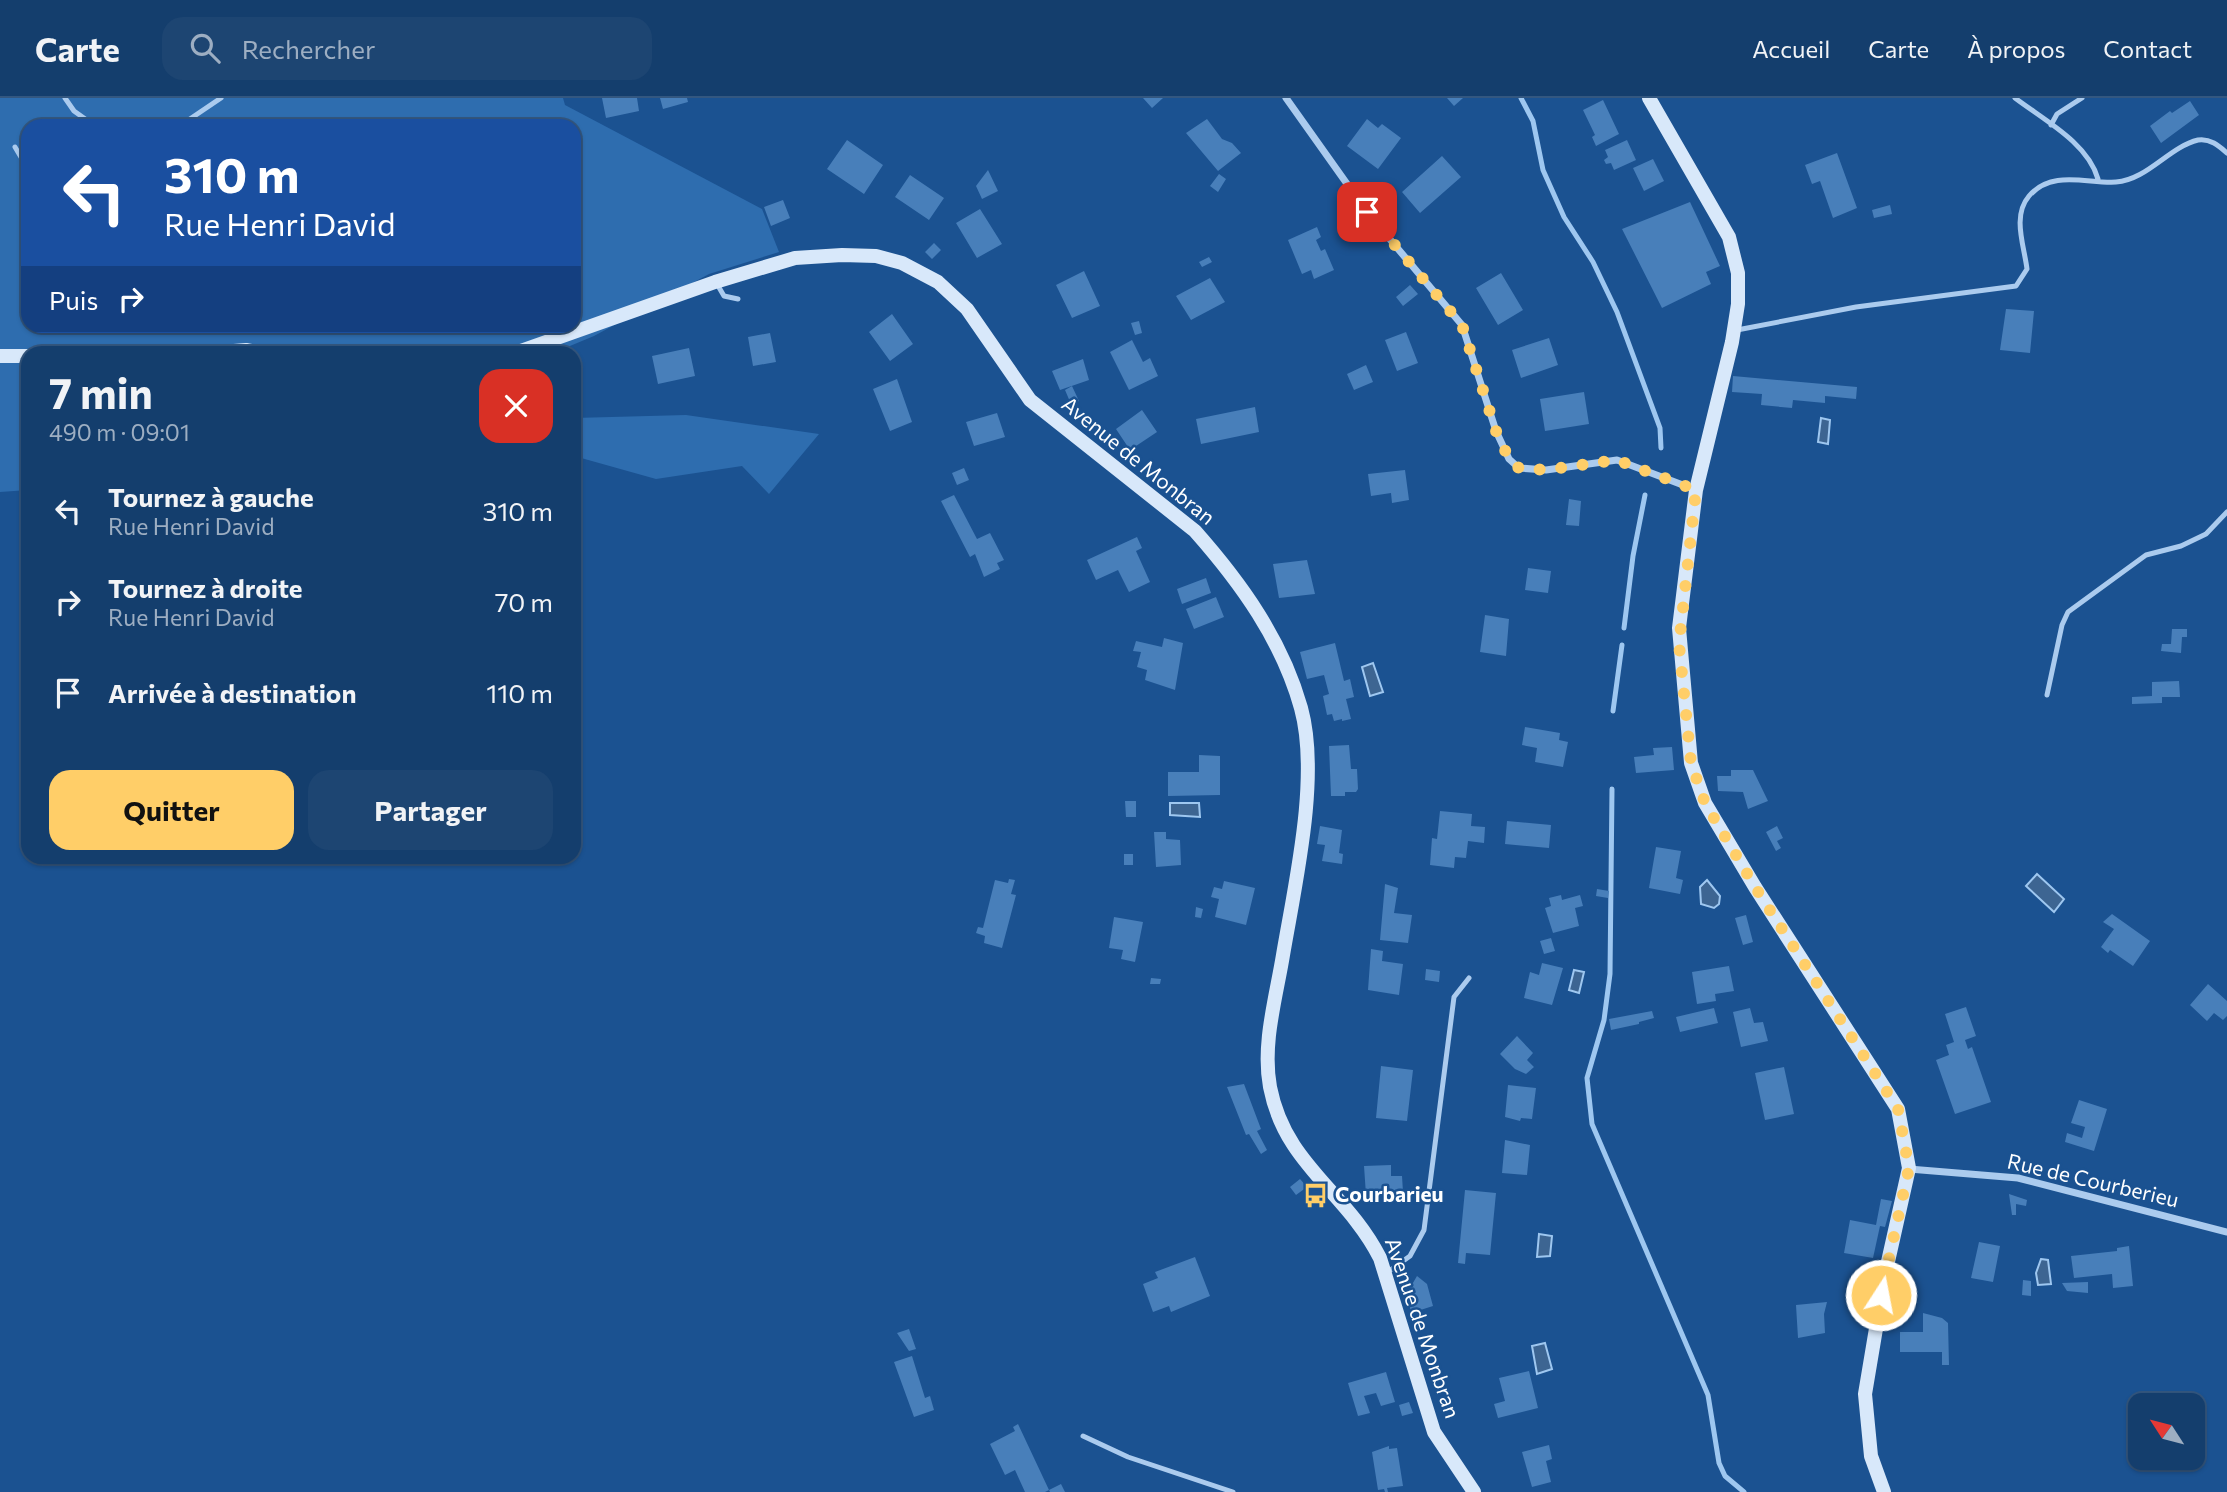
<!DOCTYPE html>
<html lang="fr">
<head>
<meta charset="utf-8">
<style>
	body { margin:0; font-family:Commissioner,sans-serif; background:#1d4572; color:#f1f3f6; height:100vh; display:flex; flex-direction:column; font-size:26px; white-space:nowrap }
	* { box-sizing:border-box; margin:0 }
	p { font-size:23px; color:#9daec2 }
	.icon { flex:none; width:38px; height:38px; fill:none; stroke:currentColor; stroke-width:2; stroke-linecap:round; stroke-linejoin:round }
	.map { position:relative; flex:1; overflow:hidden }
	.panel { position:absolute; left:21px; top:248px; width:560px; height:518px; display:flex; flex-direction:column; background:#143e6d; border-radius:21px; box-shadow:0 2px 5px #0004,0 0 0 2px #335780 }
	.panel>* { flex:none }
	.guide { position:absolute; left:21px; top:21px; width:560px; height:214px; border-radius:21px; box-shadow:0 2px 5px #0004,0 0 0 2px #335780; background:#1a4fa0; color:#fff; overflow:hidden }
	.needle { width:46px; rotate:306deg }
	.fabs { position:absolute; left:2128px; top:1295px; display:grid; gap:14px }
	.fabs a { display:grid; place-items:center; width:77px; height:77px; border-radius:14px; background:#143e6d; box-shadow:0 2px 5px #0004,0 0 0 2px #335780; font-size:35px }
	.pin { position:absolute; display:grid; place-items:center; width:60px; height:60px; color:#fff; margin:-30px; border-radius:14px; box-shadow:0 4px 10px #0006 }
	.me { position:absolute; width:77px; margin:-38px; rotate:11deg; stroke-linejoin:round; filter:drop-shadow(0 0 5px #0008) }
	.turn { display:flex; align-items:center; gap:24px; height:147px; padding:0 28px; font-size:32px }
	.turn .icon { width:91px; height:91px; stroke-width:2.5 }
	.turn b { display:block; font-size:49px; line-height:60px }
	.then { display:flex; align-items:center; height:66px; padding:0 28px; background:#0003; gap:14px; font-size:26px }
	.round { display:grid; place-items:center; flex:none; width:74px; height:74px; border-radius:21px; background:#1d4572 }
	.head { display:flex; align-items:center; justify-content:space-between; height:119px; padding:0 28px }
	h1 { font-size:42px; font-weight:700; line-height:52px }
	.primary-button { display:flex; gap:14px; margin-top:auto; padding:14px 28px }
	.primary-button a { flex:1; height:80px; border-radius:21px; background:#ffce68; color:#111; font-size:28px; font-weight:700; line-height:80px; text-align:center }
	.primary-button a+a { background:#1d4572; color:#f1f3f6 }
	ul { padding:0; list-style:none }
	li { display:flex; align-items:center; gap:21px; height:91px; padding:0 28px }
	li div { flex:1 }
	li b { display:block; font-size:26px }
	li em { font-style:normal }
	header { display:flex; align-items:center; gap:42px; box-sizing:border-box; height:98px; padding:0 35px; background:#143e6d; border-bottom:2px solid #335780 }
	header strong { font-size:33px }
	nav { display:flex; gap:38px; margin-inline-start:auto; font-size:24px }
	.search { width:490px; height:63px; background:#1d4572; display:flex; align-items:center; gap:18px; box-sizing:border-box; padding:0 24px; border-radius:21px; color:#9daec2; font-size:26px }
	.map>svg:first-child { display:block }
	.green { fill:#2e6daf; fill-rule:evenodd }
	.water { fill:#3d6592; stroke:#9ec7f0; stroke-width:2 }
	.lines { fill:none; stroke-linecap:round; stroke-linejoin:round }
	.stream { stroke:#9ec7f0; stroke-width:5 }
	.building { fill:#487fba }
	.lane { stroke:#abcbee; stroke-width:5 }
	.street { stroke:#abcbee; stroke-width:7 }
	.secondary { stroke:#d8e8fa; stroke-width:14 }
	.route { stroke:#ffce68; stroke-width:12; stroke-dasharray:0 21.6 }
	.labels { text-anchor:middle; stroke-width:5; stroke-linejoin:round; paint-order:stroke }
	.street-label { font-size:21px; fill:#fff; stroke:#1b5291 }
	.poi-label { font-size:21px; font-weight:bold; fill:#fff; stroke:#1b5291; text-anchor:start }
</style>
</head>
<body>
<header>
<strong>Carte</strong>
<div class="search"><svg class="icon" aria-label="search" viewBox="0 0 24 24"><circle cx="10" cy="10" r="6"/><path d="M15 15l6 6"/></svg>Rechercher</div>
<nav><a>Accueil</a><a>Carte</a><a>À propos</a><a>Contact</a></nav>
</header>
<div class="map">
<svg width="2227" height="1394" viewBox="0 0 2227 1394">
	<rect width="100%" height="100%" fill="#1b5291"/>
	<path class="green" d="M0,0h563l2,7 197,104 17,43 -70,22 -115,62 -41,17 -525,1v136l-28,2zM28,28h546v200h-546z
		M686,317l133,19 -50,60 -27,-28 -86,13 -82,-23v-38z"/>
	<path class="water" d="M1821,320l9,2 -2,24 -10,-2z
		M1373,565l10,29 -13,4 -8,-29z
		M1170,705h29l1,14 -30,-2z
		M2037,776l27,25 -10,13 -28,-26z
		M1707,782l13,16 -1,8 -5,4 -13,-4 -1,-17z
		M1574,872l10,2 -5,21 -10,-3z
		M1539,1136l13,2 -2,20 -13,1z
		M2041,1161l7,1 3,24 -13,1 -2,-12z
		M1545,1245l7,26 -15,5 -5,-28z"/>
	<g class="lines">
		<path class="stream" d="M1521,0l12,23 10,49 21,47 29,45 24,50 43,116 1,20
			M1624,530l9,-72 12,-61
			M1613,613l9,-66
			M1612,691l-2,185 -6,46 -17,58 5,46 116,271 11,68 6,13 19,16"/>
	</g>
	<path class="building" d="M602,0h35l2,13 -33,7z
		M660,0h27l1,4 -25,7z
		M1143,0h20l-11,10z
		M1447,0h16l-9,8z
		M1603,2l16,34 -23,12 -4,-9 3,-2 -12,-25z
		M2190,3l9,14 -38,28 -11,-17 20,-15 2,2z
		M1207,21l15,20 10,4 9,10 -23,18 -32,-38z
		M1367,21l11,9 4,-4 19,14 -23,31 -31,-23z
		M847,42l36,25 -19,29 -37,-25z
		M1627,42l9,20 -22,10 -3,-7 -5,1 -2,-4 4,-3 -3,-7z
		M1837,55l20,55 -24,10 -13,-37 -8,3 -7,-19z
		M1442,58l19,21 -41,36 -18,-21z
		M1653,61l11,22 -20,10 -11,-23z
		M988,72l10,21 -16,8 -6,-13z
		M1219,76l7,5 -8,13 -8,-6z
		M910,77l34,23 -15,22 -34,-23z
		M783,102l7,18 -19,8 -7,-19z
		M1690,104l30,64 -14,6 5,12 -49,24 -40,-79z
		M1890,107l2,9 -18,4 -2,-8z
		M980,111l22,35 -25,14 -21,-35z
		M1317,129l4,10 -5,3 5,11 4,-2 9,21 -20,9 -3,-9 -9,4 -14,-34z
		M934,145l7,7 -9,9 -7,-7z
		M1209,159l3,5 -10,5 -3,-5z
		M1084,173l16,35 -28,12 -16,-33z
		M1501,175l22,37 -25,15 -22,-37z
		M1210,180l15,24 -34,18 -15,-24z
		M1410,187l8,9 -15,12 -7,-9z
		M2006,211l28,2 -4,42 -30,-3z
		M892,216l21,30 -23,17 -21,-29z
		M1139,223l3,12 -7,2 -4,-12z
		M1406,234l12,31 -21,8 -12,-31z
		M770,235l6,29 -23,4 -5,-29z
		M1549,240l9,27 -37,13 -9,-28z
		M1132,242l11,22 7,-4 8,18 -29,14 -19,-38z
		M689,250l6,28 -37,8 -6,-28z
		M1083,261l6,21 -29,10 -8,-19z
		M1366,267l7,17 -19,8 -7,-16z
		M1733,278l124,11 -1,12 -31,-3v7l-32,-3 -1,8 -31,-3 1,-11 -30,-2z
		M897,281l15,43 -22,9 -17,-42z
		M1072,288l7,15 -8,3 -6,-14z
		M1584,294l5,32 -44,7 -5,-32z
		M1255,309l4,25 -58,12 -5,-25z
		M1142,312l15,22 -27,18 -14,-21z
		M997,315l8,24 -31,9 -8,-24z
		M964,370l5,12 -12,5 -5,-12z
		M1405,372l4,30 -17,3 -1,-10 -20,3 -3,-22z
		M954,397l23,44 13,-6 14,27 -7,3 3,6 -16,8 -9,-23 -5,3 -29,-56z
		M1569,401l12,2 -2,25 -13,-1z
		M1137,439l5,11 -6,3 14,31 -21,10 -11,-22 -22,10 -9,-20z
		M1307,462l8,34 -36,4 -6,-34z
		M1528,470l23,3 -3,22 -23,-3z
		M1206,480l5,15 -29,11 -5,-15z
		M1216,499l8,20 -30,12 -8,-20z
		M1485,517l24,4 -3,37 -26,-4z
		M2172,531h15v8h-5l-1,16 -20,-2 1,-7h9z
		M1164,540l19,5 -8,47 -30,-10 2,-10 -10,-3 4,-15 -8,-1 3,-10 26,6z
		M1335,545l9,38 6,-2 4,18 -8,2 5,20 -9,2v-2l-8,2 -2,-7 -5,1 -4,-19 6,-2 -5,-19 -17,4 -7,-27z
		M2179,583l1,16h-18v6l-30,1v-7l20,-1v-14z
		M1525,629l35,6 -1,7 9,2 -5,25 -28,-5 2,-14 -15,-3z
		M1349,647l2,24h6l1,20 -2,3h-11v4h-14l-2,-50z
		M1672,649l2,23 -38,3 -2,-16 20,-2 -1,-7z
		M1199,657l21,1v39l-52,1v-24h31z
		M1731,672h22l15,31 -20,8 -5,-17 -25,-1 -1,-15h14z
		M1125,703h11v16h-10z
		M1440,713l32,3 -1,12 14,1 -1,16 -16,-2 -2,17 -11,-1 -1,11 -24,-3 2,-27 5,1z
		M1507,723l44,4 -2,23 -44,-4z
		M1320,728l22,4 -3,23 4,1 -1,10 -20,-3 3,-16 -8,-1z
		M1777,728l6,12 -6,3 4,7 -5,3 -10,-19z
		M1154,734h12v7l14,1 1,25 -25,2z
		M1656,749l25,4 -5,27 7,2 -3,14 -31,-6z
		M1124,756h9v11h-9z
		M1009,781l6,1 -4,14 5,1 -14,53 -18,-5 1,-7 -9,-3 2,-6 5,1 12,-48 13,3z
		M1224,783l31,7 -9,37 -31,-8 4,-18 -8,-2 3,-10 8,2z
		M1385,786l13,4 -4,25 18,2 -4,28 -28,-3z
		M1597,791l12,2 -1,7 -12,-2z
		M1561,797l1,5 18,-5 3,11 -8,2 4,18 -26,7 -8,-25 6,-2 -2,-8z
		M1196,809l7,2 -2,9 -6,-1z
		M2112,816l38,27 -17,25 -23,-16 -2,3 -7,-6 13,-18 -11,-7z
		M1746,817l7,27 -10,3 -8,-27z
		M1114,819l29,5 -8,40 -14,-3 2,-9 -14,-2z
		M1551,840l4,13 -11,3 -4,-13z
		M1371,851l12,2 -1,10 21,3 -4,31 -31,-5z
		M1542,865l21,5 -11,37 -28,-7 6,-26 9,3z
		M1729,868l5,25 -19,3 1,7 -19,3 -5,-32z
		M1426,871l14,2 -1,11 -14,-2z
		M1151,880l10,1 -1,5h-10z
		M2208,886l19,17v15l-4,4 -9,-7 -7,8 -17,-16z
		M1966,909l10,29 -11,4 3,9 4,-2 19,55 -36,12 -19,-54 13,-5 -3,-10 8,-3 -9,-28z
		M1714,910l4,15 -38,9 -4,-15z
		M1750,910l4,15 9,-1 5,19 -27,6 -8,-35z
		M1652,913l2,7 -15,4v2l-28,6 -2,-11z
		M1517,938l16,17 -6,7 7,7 -8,7 -11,-5 -15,-15z
		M1381,968l32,4 -6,51 -31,-3z
		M1784,969l10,47 -29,6 -10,-47z
		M1244,986l17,45 -4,2 10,19 -6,4 -12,-20 -3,1 -19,-48z
		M1508,987l28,3 -4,31 -11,-1 -1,3 -15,-4z
		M2079,1002l28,9 -13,42 -29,-9 2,-9 15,5 3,-11 -14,-4z
		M1505,1042l25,5 -3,30 -25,-2z
		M1391,1067v11h11l1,16 -37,3 -2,-29z
		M1300,1081l7,8 -11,8 -6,-8z
		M1465,1092l31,3 -6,62 -24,-2 -1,11 -7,-1z
		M2009,1096l18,6 -1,6 -10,-2v11h-4z
		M1881,1101l11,2 -7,26 -5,-1 -7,32 -29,-5 6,-33 26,5z
		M1979,1144l21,4 -7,36 -22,-4z
		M2129,1148l4,40 -20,2 -1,-14 -38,4 -3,-22 46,-5v-3z
		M1195,1159l15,39 -39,16 -2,-6 -16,6 -10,-28 15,-6 -3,-6z
		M1417,1178l10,8 6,22 -22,7 -4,-21 6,-2 -3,-2z
		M2023,1182l8,1v15l-9,-1z
		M2088,1184v11l-21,-2 -5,-8z
		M1827,1204l-3,12 1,19 -27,5 -2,-33z
		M1923,1215l19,5 6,5 1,42h-7v-13h-42v-20h23z
		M909,1231l7,20 -7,2 -12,-18z
		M912,1258l13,42 5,-2 4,14 -20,7 -20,-55z
		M1529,1273l9,37 -40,10 -4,-14 11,-3 -6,-23z
		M1386,1274l9,30 -14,4 -5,-13 -12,3 6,17 -12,3 -10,-33z
		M1409,1304l4,11 -11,3 -3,-11z
		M1018,1326l31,66 -4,2h-20l-10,-22 -10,5 -15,-31 25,-13 -2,-4z
		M1549,1347l3,14 -6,2 5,21 -19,5 -10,-35z
		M1389,1348v3l8,-1 6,38 -16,2 1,4h-3l-1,-3 -6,1 -6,-38z
		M1061,1386l4,8h-15l-1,-2z"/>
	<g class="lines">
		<path class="lane" d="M65,0l9,13 21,15
			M2015,0c29,22 73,45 83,81
			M2051,27l6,-11 25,-16
			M171,28l13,-3 37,-25
			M15,49l13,22
			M717,186l7,12 14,3
			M1737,232l119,-23 160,-21 11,-17c-3,-24 -15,-53 2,-73 23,-27 59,-12 87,-14 31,-2 53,-35 82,-42 12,-2 21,6 29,13
			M2047,597l15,-70 6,-13 78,-57 35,-9 25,-12 21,-22
			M1385,1176l25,-18 14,-26 30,-233 15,-19
			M1083,1338l45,21 105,35"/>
		<path class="street" d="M1286,0l81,114 95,113 34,106 13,28 10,9 27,2 71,-10 79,30
			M1909,1071l109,9 209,54"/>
		<path class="secondary" d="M1649,0l80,139 9,36v31l-6,38 -36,148 -17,138 12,135 14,40 50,84 143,222 11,59 -24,107 -20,119 6,62 13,36
			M197,256l49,-4 23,4
			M512,256l203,-72 80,-24 47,-3 34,1 26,7 36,19 29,27 63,91 165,131c46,52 87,109 106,177 19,69 -6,176 -18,247 -7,43 -21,89 -13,132 15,78 76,104 110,171l54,174 40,60
			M0,258h28"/>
	</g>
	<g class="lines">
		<path class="route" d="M1367,114l95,113 34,106 13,28 10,9 27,2 71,-10 79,30 -17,154 12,119 14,40 50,84 143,222 11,59 -28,127"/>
	</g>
	<defs>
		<symbol id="bus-bare" viewBox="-9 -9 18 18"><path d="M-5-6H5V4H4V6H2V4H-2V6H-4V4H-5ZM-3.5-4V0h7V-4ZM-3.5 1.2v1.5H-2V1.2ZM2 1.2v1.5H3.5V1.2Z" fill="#ffce68" stroke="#1b5291" stroke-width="2.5" paint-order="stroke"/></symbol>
	</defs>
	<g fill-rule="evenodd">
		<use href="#bus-bare" x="1298" y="1080" width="35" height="35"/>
	</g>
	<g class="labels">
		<g class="street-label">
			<text transform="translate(1138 363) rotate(39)" y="7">Avenue de Monbran</text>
			<text transform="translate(2093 1083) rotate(13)" y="7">Rue de Courberieu</text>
			<text transform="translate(1422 1230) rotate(71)" y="7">Avenue de Monbran</text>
		</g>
		<g class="poi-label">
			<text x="1335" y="1104">Courbarieu</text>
		</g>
	</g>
</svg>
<div class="fabs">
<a><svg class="needle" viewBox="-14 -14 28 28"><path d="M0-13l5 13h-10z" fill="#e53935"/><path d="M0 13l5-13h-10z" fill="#9daec2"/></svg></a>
</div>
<div class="pin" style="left:1367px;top:114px;background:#d93025"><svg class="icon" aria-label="arrive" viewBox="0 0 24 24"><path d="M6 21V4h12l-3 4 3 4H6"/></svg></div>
<svg class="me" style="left:1881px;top:1197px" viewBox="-20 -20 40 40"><circle r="17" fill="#ffce68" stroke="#fff" stroke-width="3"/><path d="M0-11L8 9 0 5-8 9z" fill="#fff"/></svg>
<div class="guide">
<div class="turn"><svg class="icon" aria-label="left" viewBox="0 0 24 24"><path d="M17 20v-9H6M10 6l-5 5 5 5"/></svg><div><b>310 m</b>Rue Henri David</div></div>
<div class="then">Puis<svg class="icon" aria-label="right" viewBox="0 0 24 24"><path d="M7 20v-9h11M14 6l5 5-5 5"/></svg></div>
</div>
<section class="panel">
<div class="head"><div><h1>7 min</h1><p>490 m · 09:01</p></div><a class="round" style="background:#d93025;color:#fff"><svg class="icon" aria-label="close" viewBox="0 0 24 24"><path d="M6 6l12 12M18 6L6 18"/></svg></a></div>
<ul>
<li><svg class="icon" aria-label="left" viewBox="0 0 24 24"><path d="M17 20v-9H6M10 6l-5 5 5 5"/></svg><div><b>Tournez à gauche</b><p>Rue Henri David</p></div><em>310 m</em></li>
<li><svg class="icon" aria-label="right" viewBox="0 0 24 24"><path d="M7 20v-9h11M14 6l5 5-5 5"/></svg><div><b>Tournez à droite</b><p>Rue Henri David</p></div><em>70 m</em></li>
<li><svg class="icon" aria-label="arrive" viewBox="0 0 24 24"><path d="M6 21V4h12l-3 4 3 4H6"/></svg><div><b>Arrivée à destination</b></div><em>110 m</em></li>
</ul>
<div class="primary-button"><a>Quitter</a><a>Partager</a></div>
</section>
</div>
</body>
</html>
